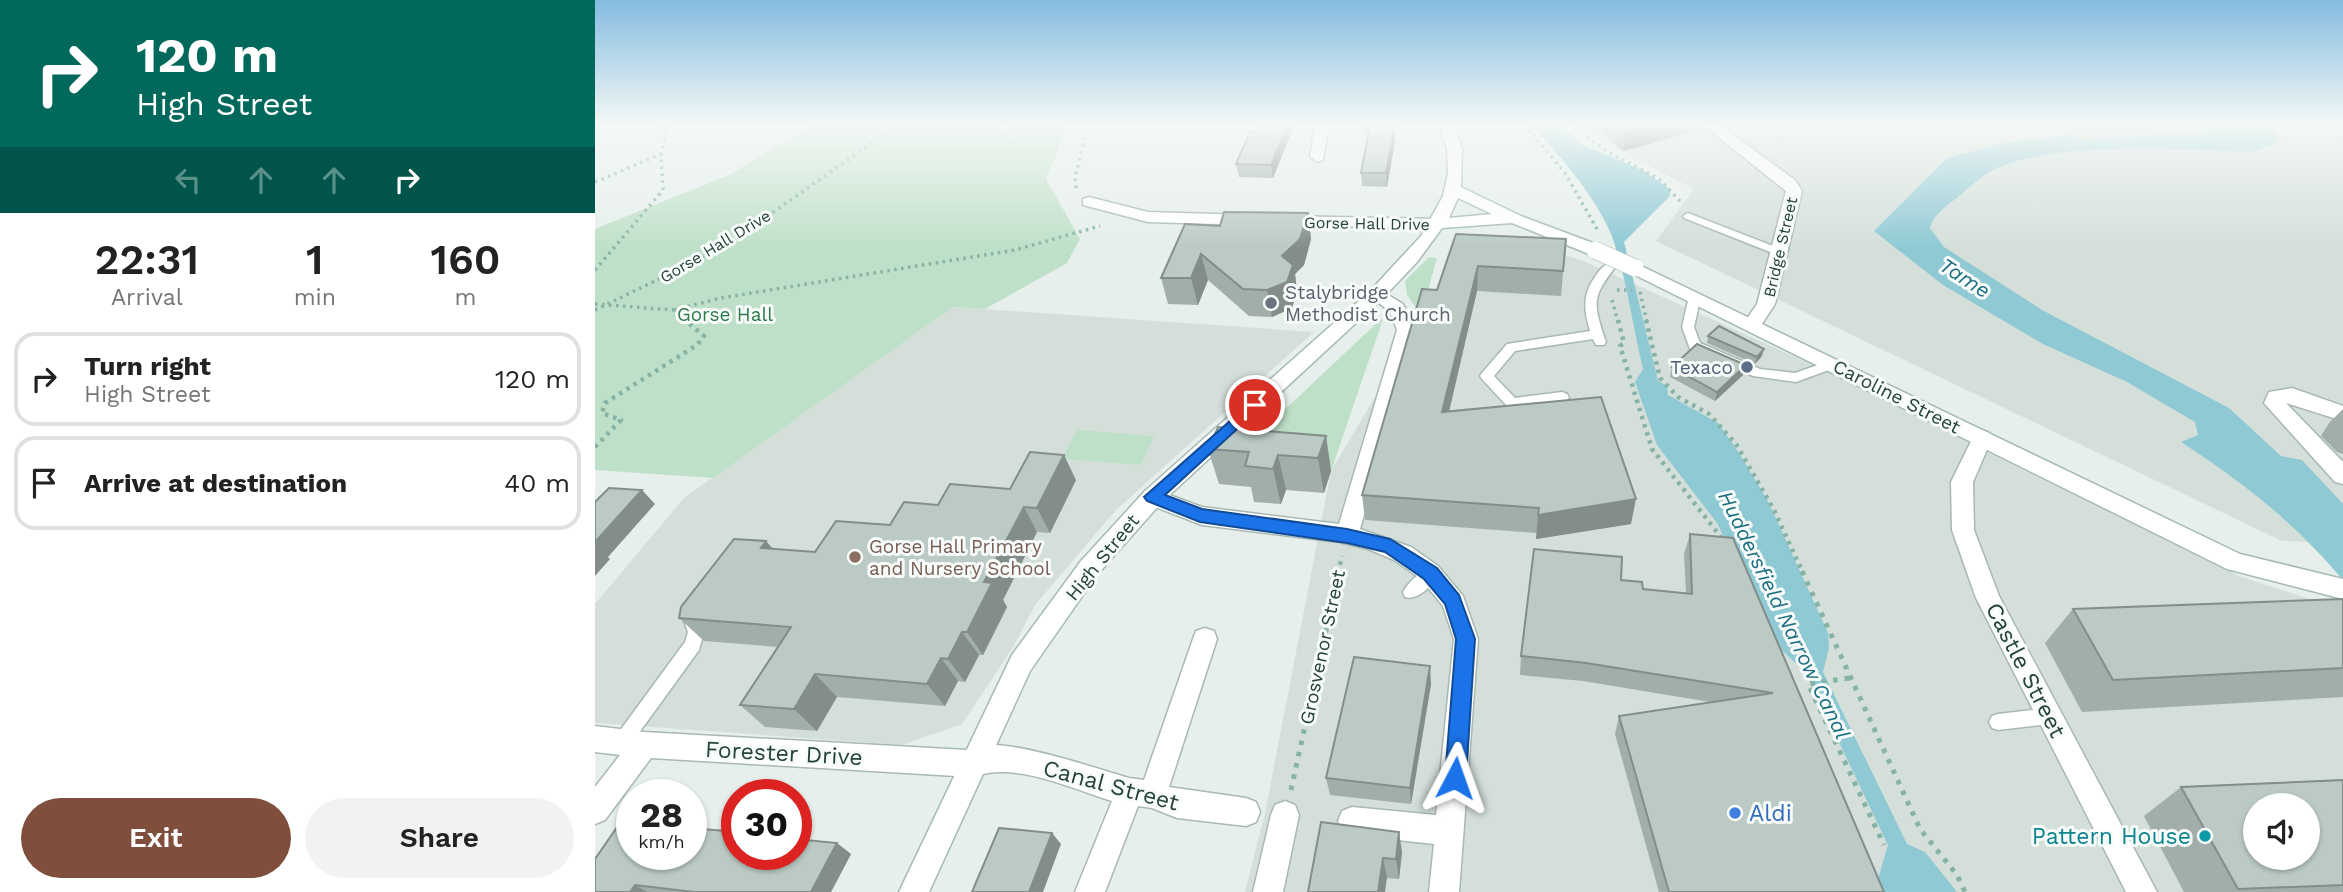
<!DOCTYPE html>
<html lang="en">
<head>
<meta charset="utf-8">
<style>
	body { margin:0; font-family:"Work Sans",sans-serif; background:#f2f2f2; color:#222; height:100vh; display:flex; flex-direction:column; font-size:26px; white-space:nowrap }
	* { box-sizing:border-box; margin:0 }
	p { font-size:23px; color:#767676 }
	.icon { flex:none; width:38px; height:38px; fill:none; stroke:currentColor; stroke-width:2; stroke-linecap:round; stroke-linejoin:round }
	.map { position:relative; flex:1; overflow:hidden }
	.side { display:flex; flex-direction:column; background:#fff; width:595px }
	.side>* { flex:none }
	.banner { background:#00695c; color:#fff; overflow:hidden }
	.buttons { position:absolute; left:1648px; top:793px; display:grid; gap:14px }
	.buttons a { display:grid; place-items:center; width:77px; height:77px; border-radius:50%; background:#fff; box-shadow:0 2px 5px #0004; font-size:35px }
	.speed { position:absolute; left:21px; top:779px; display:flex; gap:14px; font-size:35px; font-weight:700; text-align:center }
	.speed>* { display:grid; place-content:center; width:91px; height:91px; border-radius:50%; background:#fff; box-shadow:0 2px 5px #0004; line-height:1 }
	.speed small { font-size:18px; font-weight:400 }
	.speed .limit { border:10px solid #d22; background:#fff; color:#111 }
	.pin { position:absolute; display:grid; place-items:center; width:60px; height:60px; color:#fff; margin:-30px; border:4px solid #fff; border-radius:50%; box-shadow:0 2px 7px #0007 }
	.me { position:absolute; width:77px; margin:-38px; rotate:4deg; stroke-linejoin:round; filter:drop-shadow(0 0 5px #0008) }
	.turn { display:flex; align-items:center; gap:24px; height:147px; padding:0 21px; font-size:32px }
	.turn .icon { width:91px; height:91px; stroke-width:2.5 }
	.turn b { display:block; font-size:49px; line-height:60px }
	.lanes { display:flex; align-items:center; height:66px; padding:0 21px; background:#0003; justify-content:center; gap:35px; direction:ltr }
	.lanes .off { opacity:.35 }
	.eta { display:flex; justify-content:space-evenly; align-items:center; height:119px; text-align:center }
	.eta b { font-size:42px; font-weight:600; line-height:49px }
	.action { display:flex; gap:14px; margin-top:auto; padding:14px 21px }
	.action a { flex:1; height:80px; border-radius:42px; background:#804e3d; color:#fff; font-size:28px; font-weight:600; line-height:80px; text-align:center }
	.action a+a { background:#f2f2f2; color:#222 }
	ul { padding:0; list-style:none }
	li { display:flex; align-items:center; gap:21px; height:94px; margin:0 14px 10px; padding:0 7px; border:4px solid #e0e0e0; border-radius:21px }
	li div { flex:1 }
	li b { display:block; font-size:26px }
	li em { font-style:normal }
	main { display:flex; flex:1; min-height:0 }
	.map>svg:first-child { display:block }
	.built { fill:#d4dfda; fill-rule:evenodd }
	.green { fill:#bfe0c8 }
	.water { fill:#8ec9d4 }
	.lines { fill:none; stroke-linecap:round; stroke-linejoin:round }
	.service-casing { stroke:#a8b8b2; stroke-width:3 }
	.pedestrian-casing { stroke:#a8b8b2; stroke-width:3 }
	.minor-casing { stroke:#a8b8b2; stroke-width:3 }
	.secondary-casing { stroke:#a4bbb3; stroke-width:3 }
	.path-far2 { stroke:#86b3a5; stroke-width:3.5; stroke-dasharray:2.5 4.5; stroke-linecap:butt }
	.path-far1 { stroke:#86b3a5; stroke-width:4.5; stroke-dasharray:3.5 5; stroke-linecap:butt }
	.path { stroke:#86b3a5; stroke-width:5; stroke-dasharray:4.5 7; stroke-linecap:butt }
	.service { fill:#fff; fill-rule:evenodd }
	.pedestrian { fill:#fff; fill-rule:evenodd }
	.minor { fill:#fff; fill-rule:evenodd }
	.secondary { fill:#fff; fill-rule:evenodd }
	.secondary-bridge-casing { stroke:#a4bbb3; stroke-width:18; stroke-linecap:butt }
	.secondary-bridge { stroke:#fff; stroke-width:17 }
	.wall { fill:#a1aea9 }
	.shaded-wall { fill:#838d89 }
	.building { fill:#bbcac4; stroke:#838d89; stroke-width:2; fill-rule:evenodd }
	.route { fill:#1a73e8; stroke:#114b97; stroke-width:2 }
	.worship-dot { fill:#6b7280; stroke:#f7fbf9; stroke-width:2.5 }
	.service-dot { fill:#5c6f8a; stroke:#f7fbf9; stroke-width:2.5 }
	.education-dot { fill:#8d6e63; stroke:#f7fbf9; stroke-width:2.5 }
	.shop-dot { fill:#3f7fe0; stroke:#f7fbf9; stroke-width:2.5 }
	.culture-dot { fill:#0f9aa8; stroke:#f7fbf9; stroke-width:2.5 }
	.labels { text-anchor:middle; stroke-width:6; stroke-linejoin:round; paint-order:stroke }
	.far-street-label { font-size:16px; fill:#24423a; stroke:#f7fbf9 }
	.worship-label { font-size:19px; fill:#5b616d; stroke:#f7fbf9; text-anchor:start }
	.park-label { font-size:19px; fill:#2d7a4b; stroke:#f7fbf9 }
	.service-label { font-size:19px; fill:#4e5e75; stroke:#f7fbf9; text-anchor:end }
	.street-label { font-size:19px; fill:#24423a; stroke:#f7fbf9 }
	.education-label { font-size:19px; fill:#785e54; stroke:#f7fbf9; text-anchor:start }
	.water-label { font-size:21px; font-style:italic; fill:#1c6f80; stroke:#f7fbf9 }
	.near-street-label { font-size:23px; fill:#24423a; stroke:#f7fbf9 }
	.near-shop-label { font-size:23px; fill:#366cbe; stroke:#f7fbf9; text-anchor:start }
	.near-culture-label { font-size:23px; fill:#0d838f; stroke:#f7fbf9; text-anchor:end }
</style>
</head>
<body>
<main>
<section class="side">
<div class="banner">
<div class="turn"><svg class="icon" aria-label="right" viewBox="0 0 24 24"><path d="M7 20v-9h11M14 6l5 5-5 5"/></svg><div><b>120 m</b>High Street</div></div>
<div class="lanes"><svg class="icon off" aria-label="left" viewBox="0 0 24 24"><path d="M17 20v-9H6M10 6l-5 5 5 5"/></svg><svg class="icon off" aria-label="ahead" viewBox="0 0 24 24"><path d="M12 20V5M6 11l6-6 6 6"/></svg><svg class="icon off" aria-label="ahead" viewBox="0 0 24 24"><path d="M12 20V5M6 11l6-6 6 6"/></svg><svg class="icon" aria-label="right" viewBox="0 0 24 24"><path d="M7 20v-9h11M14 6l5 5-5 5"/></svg></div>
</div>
<div class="eta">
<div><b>22:31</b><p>Arrival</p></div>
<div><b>1</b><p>min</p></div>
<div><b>160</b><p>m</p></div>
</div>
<ul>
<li><svg class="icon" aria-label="right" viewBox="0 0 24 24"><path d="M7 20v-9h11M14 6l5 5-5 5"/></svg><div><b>Turn right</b><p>High Street</p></div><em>120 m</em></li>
<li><svg class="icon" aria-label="arrive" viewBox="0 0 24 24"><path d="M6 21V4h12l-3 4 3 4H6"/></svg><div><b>Arrive at destination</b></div><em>40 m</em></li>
</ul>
<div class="action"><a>Exit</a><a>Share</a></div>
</section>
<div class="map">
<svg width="1748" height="892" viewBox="0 0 1748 892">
	<rect width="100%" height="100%" fill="#e6efeb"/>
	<path class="built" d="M981,124h767v419l-61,-2 -626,-300 38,-52 -108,-56z
		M909,237l77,23 285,129 373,187 104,34v282h-1098l20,-79 66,-342 137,-230zM1661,805h52v53h-52z
		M358,307l361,25 -198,178 -81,95 -23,44 -50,75 -60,21 -307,-22v-119l89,-106z"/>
	<path class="green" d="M230,124h173l14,17 -3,-17h60l-23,55 34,60 -13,24 -82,46 -32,-2 -240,171 -118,-8v-241l134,-54 80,-48z
		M1468,124h165l-27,7 -119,8 -13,-4z
		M834,257l8,1 -16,57 -14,-20 -2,-14z
		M788,319l-52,152 -103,-8 152,-143z
		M482,430l77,6 -13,29 -79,-6z"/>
	<path class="water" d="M934,124h30l24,21 61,26 27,19 -2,7 -45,45 34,139 9,5 1,9 50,28 19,27 31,51 60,132 1,15 -6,24 84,172 18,8 32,40h-76l-4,-10 11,-37 -82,-172 -30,-28 -59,-122 -60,-78 -22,-63 8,-13c-10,-42 -16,-87 -29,-127 -11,-36 -57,-92 -85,-118z
		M1633,124h49l2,13 -5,7 -22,8c-69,-3 -192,-11 -255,16 -15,7 -27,19 -39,29 -11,9 -24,16 -28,31l14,19 98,63 187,98 52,48 21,4 41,44v76c-49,-58 -99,-97 -162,-138l17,-7 -3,-13 -68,-40 -84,-38 -100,-59 -69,-54 73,-73 57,-15 65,-8 13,4 81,-4 38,-4z"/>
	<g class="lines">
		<defs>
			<path id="service" d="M1093,213l95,37 2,2 -2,2h-8l-91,-36 -1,-2z
				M1016,262l6,3c-26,33 -24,38 -11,77l-2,3h-8l-3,-6 -78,12 -21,25 21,22 47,-6 5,2 2,3 -2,3 -55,8 -5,-2 -25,-27 -2,-3 2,-3 25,-29 83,-13c-6,-20 -8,-36 5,-54 4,-7 9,-12 16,-15z
				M1100,292l6,4 -7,31 6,16 60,26 35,4 37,-13 6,4 -1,3 -41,15 -43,-6 -63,-27 -8,-22 7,-31z
				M836,568l6,1 2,5c-6,11 -21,27 -34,23l-2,-5c5,-10 18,-21 28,-24z
				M96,611l6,2 7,19 -5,18 -71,98 -6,2 -6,-2 -3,-6 3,-6 69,-94 3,-10 -5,-14 2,-5z
				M1455,708l6,2 3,6 -3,6 -6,2 -52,6 -6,-2 -3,-6 3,-6 6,-2z"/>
			<path id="pedestrian" d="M690,801l10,4 4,10 -16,77h-30l18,-77 4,-10z"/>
			<path id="minor" d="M715,124h14l4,7 -5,29 -5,2 -8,-5 4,-26z
				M1107,124h16l77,56 7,11 -27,113 -15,23h-14l-2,-4 13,-19 29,-113z
				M494,197l59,15 101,3 8,5 -8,5 -101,-3 -65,-17v-6z
				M686,216l158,3 8,5 -8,5 -164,-5 -2,-3z
				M782,288l26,16 12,26 -55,199 51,18 27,19 25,30 15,43 -19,253h-30l5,-48 -82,-9 -10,-4 -4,-10 4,-10 10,-4 84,8 18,-176 -11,-33 -22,-27 -27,-19 -26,-11 -29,-7 -137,-17 -57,-22 -3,-6 3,-6 8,-2 49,18 137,17 58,-194 -7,-18 -22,-18z
				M1697,388l51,18v15l-57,-18 57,59v22l-8,-2 -71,-79 5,-11z
				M1387,430l7,3 3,5 -19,44 1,48 25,66 158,296h-31l-150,-294 -24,-68 -1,-48 24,-49z
				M610,628l9,3 3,8 -48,148 77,11 10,4 4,10 -4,10 -10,4 -69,-8 -25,-10 -14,-2 -33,86h-30l37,-91c-42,-13 -98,-40 -139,-24l-322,-19 -46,62 -10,4v-37l25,-32 -25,-3v-26l49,6 322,18c26,-19 130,19 163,28l15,2 49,-141 3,-8z"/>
			<path id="secondary" d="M844,124h14l9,25 -1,38 60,29 80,30 3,4 -3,4h-12l-77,-31 -70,5 -25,34 -34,36 -222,205 -64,72 -67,96 -101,221h-30l113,-237 69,-94 64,-70 226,-201 50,-54 22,-40 5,-23 -1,-24zM863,198l34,16 -43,4z
				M1040,263l605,291 103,25v20l-116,-30 -598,-297 -3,-4z"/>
		</defs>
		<use href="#service" class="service-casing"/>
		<use href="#pedestrian" class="pedestrian-casing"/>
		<use href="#minor" class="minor-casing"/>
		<use href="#secondary" class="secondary-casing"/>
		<path class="path-far2" d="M929,124l41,49 32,56
			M975,124l36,27 52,27 24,25
			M0,182l66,-28
			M481,188l-1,-10 13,-54
			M0,270l68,-80 -2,-34 5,-24 -3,-8
			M1022,290h15
			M1045,292l7,30
			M1017,300l6,22
			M0,304l79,6 13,12
			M0,310l93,-45 54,-31 157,-110
			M79,310l47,-12 294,-48 85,-24"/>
		<path class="path-far1" d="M1023,320l6,23 -4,3 32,103 72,92
			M1051,320l14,58 18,19 31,17 27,30 37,64 30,65
			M0,447l26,-27 -19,-7 3,-10 92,-58 7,-9 -19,-16
			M743,573l4,-17"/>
		<path class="path" d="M1207,571l118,258 37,46 8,17
			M1254,678l-41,6 76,161
			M696,790l48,-219"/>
		<use href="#service" class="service"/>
		<use href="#pedestrian" class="pedestrian"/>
		<use href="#minor" class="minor"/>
		<use href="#secondary" class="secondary"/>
		<defs>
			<path id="secondary-bridge" d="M1000,250l40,18"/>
		</defs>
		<use href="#secondary-bridge" class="secondary-bridge-casing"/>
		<use href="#secondary-bridge" class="secondary-bridge"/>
	</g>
	<path class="wall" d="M665,124h35l-22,54 -34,-1 -3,-13 20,-32z
		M763,124h33l3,4 1,13 -8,46 -25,-1 -1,-13 7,-34z
		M997,124h109l-1,6 -77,21z
		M713,213l3,26 -7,26 -9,9 2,17 -5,17 -20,9 -23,-1 -41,-36 -10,25 -30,-1 -7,-26 59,-52z
		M861,234l110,5 -5,57 -84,-5 -28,121 182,112 -95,15 1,-6 -172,-13 -3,-25 75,-205z
		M1113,336l54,20 -7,8 -48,-21z
		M1077,367l71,8 -28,26 -45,-24z
		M1748,409v45l-6,-2 -16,-16 8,-13z
		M731,436l5,35 -7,22 -38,-3 -5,14 -27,-2 -3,-15 -32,-3 -11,-35z
		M481,480l-26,53 -13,-1 -34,68 4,7 -24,48h-4l-14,27 -7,-1 -13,25 -108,-9 -20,34 -52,-4 -25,-22 38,-58 -74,-6 -25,-23 87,-77 7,8 42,3 75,-27 48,-20 72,-16z
		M1095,534l194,358h-225l-44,-158 4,-18 91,-14 -127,-21 -63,-6 1,-19 122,-67 43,4 -2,-39z
		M1748,599v98l-261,15 -37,-69 28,-34z
		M836,684l-20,120 -81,-9 -4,-17z
		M1748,780v112h-159l-40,-76 37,-29z
		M726,822l81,30 -3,27 -12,-1z
		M256,854l-20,38h-236v-33z"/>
	<path class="shaded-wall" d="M693,124h7l-22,54 -2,-13z
		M1058,124h48l-1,6 -77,21 2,-20z
		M799,128l1,13 -8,46 -1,-14z
		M713,213l3,26 -7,26 -9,9 2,17 -5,17 -20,9 -5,-27 15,-34z
		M606,254l7,26 -10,25 -7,-27z
		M883,266l-1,25 -34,146 -1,-25z
		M1169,349l-2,7 -7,8 2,-7z
		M1151,365l-3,10 -28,26 2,-9z
		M731,436l5,35 -7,22 -6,-35z
		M469,455l12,25 -26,53 -13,-25z
		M683,455l8,35 -5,14 -8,-35z
		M47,490l13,14 -47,53 2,2 -15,17v-34z
		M1041,499l-5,25 -95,15 2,-24z
		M429,507l13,25 -34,68 4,7 -24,48 -16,-23 17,-50z
		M171,541l21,25 -26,-18z
		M367,632l17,23 -14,27 -17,-23z
		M346,658l17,23 -13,25 -18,-22z
		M835,666l1,18 -20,120 -1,-16z
		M220,674l22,23 -20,34 -23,-22z
		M804,832l3,20 -3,27 -3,-20z
		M457,833l9,11 -18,48h-14z
		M242,843l14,11 -20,38h-20z
		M788,858l4,20 -2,14h-7z
		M40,885l12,7h-17z"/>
	<path class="building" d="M665,124h28l-17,41 -35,-1 14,-32h6z
		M770,124h26l3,4 -8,45h-25l8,-42z
		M1022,124h36l-28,7z
		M629,212l84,1 -8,26 -18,17 11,9 -6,17 -20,8 -24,-1 -42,-35 -10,24h-30l24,-54 35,2z
		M861,234l110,5 -3,32 -85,-5 -36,146 159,-15 35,102 -98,16 1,-7 -177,-13 60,-206 15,1z
		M1124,326l45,23 -7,8 -49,-21z
		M1102,344l49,21 -29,27 -45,-25z
		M623,427l108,9 -8,22 -40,-3 -5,14 -28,-3 4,-14 -41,-3z
		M435,452l34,3 -27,53 -13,-1 -40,75 8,1 -25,49h-5l-14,27 -7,-1 -14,26 -112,-10 -21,35 -54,-4 51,-78 -112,-9 2,-11 53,-68 32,2 -5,7 54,4 21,-31 54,4 14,-23 34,3 12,-21 60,5z
		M14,488l33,2 -47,52v-40z
		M1095,534l43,4 151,354h-215l-50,-176 154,-23 -187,-30 -65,-7 13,-107 88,8 -1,23 21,2 1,7 49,5z
		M1748,599v69l-230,12 -40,-71z
		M759,657l76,9 -20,122 -84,-10z
		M1748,780v105l-105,4 -57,-102zM1661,805h52v53h-52z
		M27,820l10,1v33h59v-26l46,4v22h59v-15l41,4 -26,49h-117l-59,-7 -5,7h-35v-33z
		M726,822l78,10 -3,27 -13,-1 -5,34h-70z
		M404,828l53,5 -23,59h-57z"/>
	<linearGradient id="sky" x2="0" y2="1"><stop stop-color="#84bce0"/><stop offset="0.5" stop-color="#f4f8f6"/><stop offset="1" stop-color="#f4f8f6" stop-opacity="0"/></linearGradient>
	<rect width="1748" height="249" fill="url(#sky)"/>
	<path class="route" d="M660,399l5,2v7l-95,87 37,14 145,20 43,10 47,29 22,27 16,44 -9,139 -3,7 -8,3 -7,-3 -3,-7 11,-139 -11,-35 -21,-25 -39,-27 -38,-9 -147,-21 -53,-21 -3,-4z"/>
	<circle class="worship-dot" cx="676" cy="303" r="7"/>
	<circle class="service-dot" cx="1152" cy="367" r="7"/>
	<circle class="education-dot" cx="260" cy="557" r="7"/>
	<circle class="shop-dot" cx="1140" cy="813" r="7"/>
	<circle class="culture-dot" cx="1610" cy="836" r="7"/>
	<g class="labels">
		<g class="far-street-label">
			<text transform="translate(772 223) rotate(1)" y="6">Gorse Hall Drive</text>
			<text transform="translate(120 246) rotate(-31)" y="6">Gorse Hall Drive</text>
			<text transform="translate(1185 247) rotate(-77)" y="6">Bridge Street</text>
		</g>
		<g class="worship-label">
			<text x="690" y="299">Stalybridge<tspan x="690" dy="22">Methodist Church</tspan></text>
		</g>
		<g class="park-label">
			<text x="130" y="321">Gorse Hall</text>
		</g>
		<g class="service-label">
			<text x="1138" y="374">Texaco</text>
		</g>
		<g class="street-label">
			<text transform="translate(1302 396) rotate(27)" y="7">Caroline Street</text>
			<text transform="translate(507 557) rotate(-51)" y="7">High Street</text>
			<text transform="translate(727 647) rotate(-78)" y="7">Grosvenor Street</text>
		</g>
		<g class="education-label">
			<text x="274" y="553">Gorse Hall Primary<tspan x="274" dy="22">and Nursery School</tspan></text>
		</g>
		<g class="water-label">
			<text transform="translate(1370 278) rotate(33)" y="7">Tame</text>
			<text transform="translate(1189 615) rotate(64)" y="7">Huddersfield Narrow Canal</text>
		</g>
		<g class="near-street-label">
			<text transform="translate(1431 670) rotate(63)" y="8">Castle Street</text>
			<text transform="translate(189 753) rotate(3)" y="8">Forester Drive</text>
			<text transform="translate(516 785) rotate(15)" y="8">Canal Street</text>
		</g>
		<g class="near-shop-label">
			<text x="1154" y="821">Aldi</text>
		</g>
		<g class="near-culture-label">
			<text x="1596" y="844">Pattern House</text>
		</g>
	</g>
</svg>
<div class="buttons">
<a><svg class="icon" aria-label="sound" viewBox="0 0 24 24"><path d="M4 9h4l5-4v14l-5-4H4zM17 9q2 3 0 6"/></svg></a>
</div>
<div class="speed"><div>28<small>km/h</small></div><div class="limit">30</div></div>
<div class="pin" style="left:660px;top:405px;background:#d93025"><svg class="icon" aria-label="arrive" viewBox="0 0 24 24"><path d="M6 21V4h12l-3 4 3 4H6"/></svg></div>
<svg class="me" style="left:860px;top:778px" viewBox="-20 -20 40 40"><path d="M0-17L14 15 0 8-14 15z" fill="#1a73e8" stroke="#fff" stroke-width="4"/></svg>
</div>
</main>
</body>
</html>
